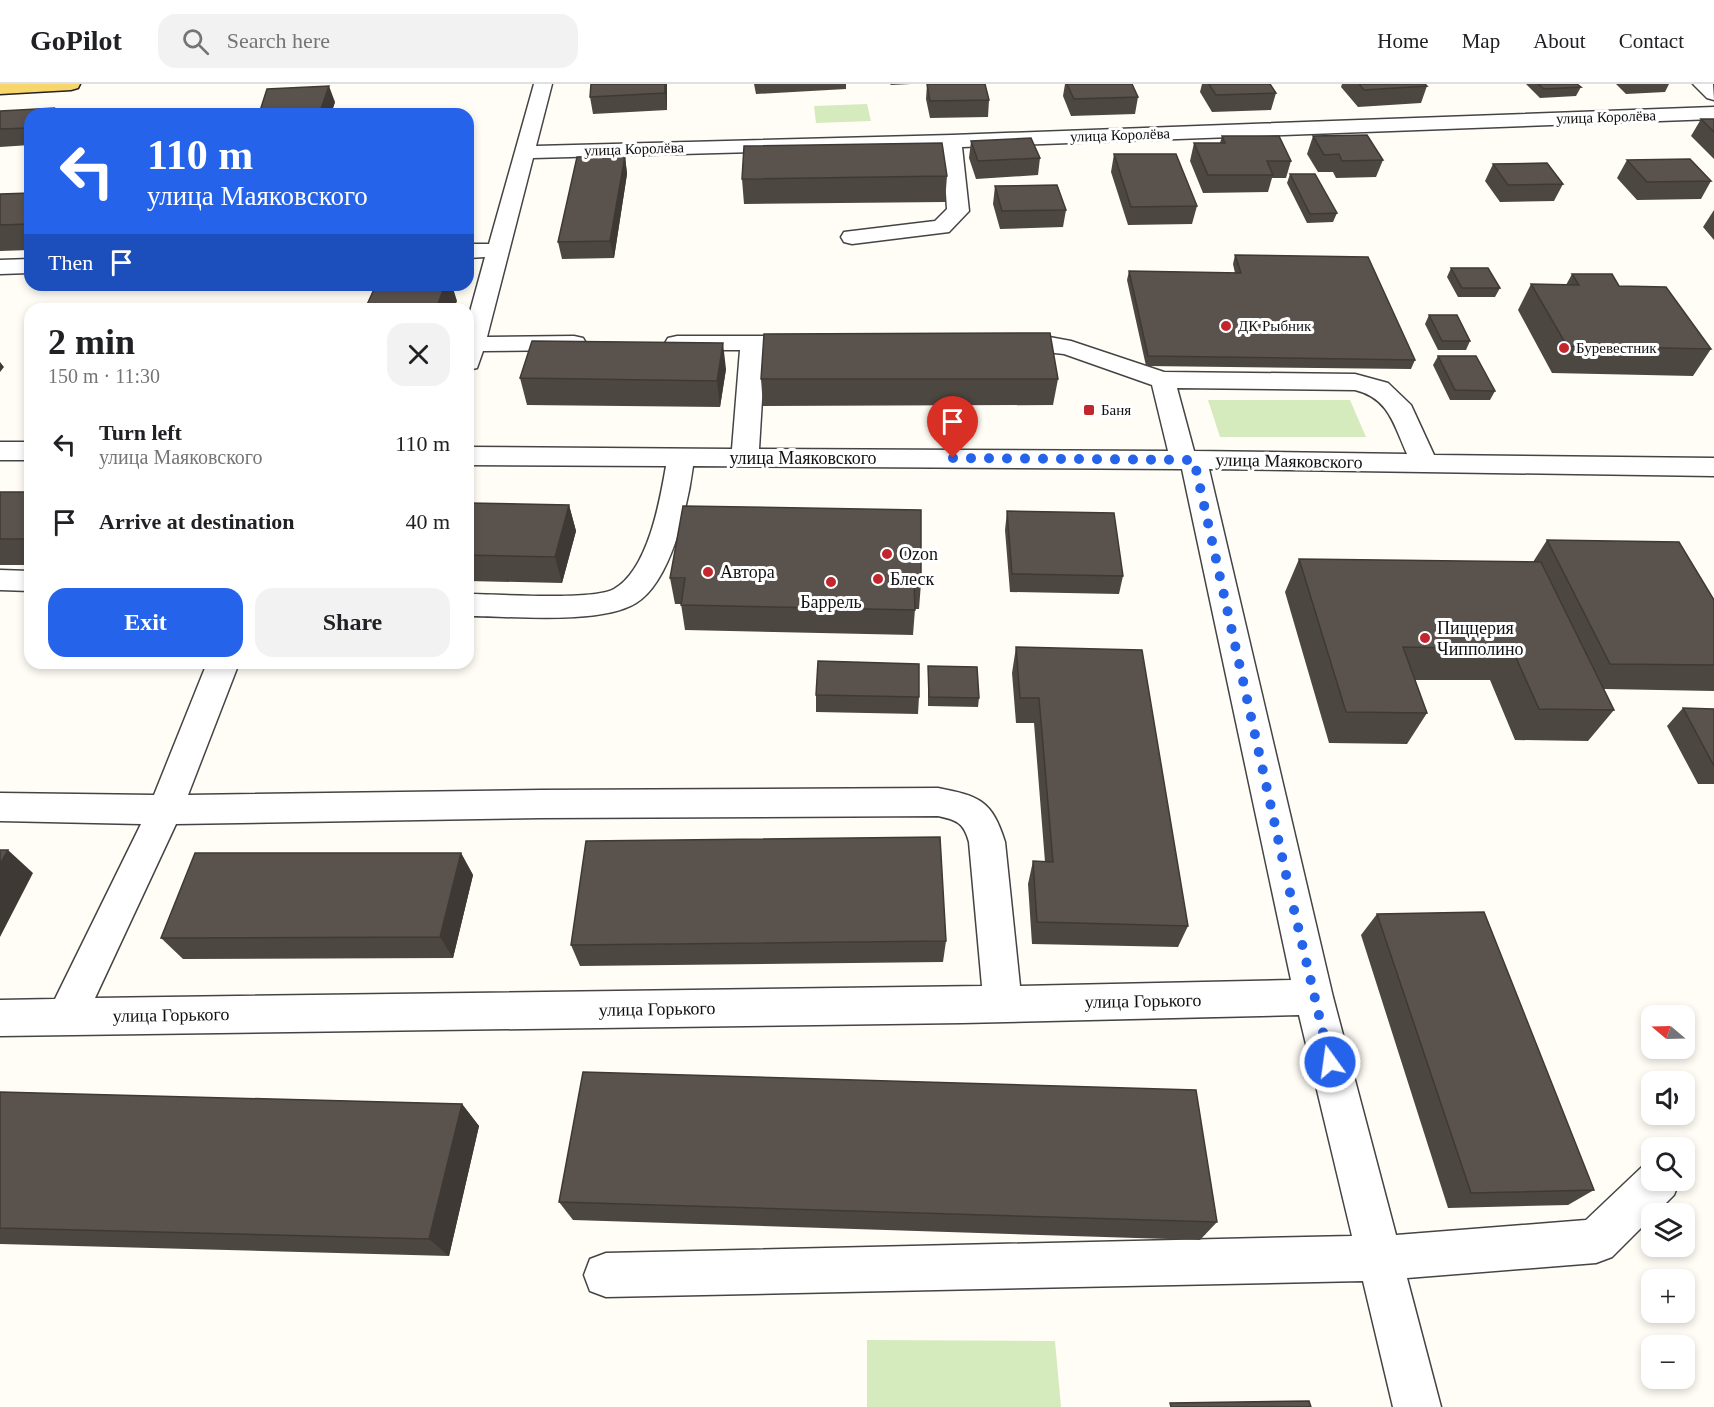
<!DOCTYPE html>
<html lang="en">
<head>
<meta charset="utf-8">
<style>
	body { margin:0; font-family:Georgia,serif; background:#f2f2f2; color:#202124; height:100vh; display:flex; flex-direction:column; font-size:22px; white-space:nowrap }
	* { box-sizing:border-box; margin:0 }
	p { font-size:20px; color:#757577 }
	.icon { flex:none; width:33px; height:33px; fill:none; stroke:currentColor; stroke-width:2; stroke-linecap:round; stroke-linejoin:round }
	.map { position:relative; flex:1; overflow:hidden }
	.sheet { position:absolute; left:24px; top:219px; width:450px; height:366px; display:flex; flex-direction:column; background:#fff; border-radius:18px; box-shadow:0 3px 9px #0003 }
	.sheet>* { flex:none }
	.banner { position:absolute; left:24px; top:24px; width:450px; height:183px; border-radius:18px; box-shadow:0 3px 9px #0003; background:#2563eb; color:#fff; overflow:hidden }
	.needle { width:39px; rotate:289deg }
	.controls { position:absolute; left:1641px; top:921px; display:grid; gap:12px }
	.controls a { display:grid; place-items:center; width:54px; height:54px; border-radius:12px; background:#fff; box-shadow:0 3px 9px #0003; font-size:30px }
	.pin { position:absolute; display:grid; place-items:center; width:51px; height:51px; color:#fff; margin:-62px -26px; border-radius:50% 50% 50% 0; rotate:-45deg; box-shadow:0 0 6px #0007 }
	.pin .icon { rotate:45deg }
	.me { position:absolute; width:66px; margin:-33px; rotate:346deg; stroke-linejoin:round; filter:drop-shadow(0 0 4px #0008) }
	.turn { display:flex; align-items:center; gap:21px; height:126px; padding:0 24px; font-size:27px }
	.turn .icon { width:78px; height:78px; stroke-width:2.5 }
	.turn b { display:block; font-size:42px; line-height:51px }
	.then { display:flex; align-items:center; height:57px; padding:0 24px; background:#0003; gap:12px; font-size:22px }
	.round { display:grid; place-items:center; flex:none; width:63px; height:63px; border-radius:18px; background:#f2f2f2 }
	.headline { display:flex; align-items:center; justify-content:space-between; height:102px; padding:0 24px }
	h1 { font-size:36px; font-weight:600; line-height:45px }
	.cta { display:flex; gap:12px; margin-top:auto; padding:12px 24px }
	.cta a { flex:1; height:69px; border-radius:18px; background:#2563eb; color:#fff; font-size:24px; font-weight:600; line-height:69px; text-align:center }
	.cta a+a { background:#f2f2f2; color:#202124 }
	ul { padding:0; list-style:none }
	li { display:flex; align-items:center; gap:18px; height:78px; padding:0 24px }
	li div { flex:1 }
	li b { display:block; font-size:22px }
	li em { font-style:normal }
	header { display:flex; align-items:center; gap:36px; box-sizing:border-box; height:84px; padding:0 30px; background:#fff; border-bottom:2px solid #e0e0e0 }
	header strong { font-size:28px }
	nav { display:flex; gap:33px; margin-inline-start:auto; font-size:21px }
	.search { width:420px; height:54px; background:#f2f2f2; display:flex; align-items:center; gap:15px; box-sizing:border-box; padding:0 21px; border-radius:18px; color:#757577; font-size:22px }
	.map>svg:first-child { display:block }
	.green { fill:#d5ebbd }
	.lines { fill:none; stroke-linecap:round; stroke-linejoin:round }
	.minor-casing { stroke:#444; stroke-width:3 }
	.major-casing { stroke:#222; stroke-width:3 }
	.minor { fill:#fff; fill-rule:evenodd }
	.major { fill:#f9d66b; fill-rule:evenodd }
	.wall { fill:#4d4742 }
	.shaded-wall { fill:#3f3936 }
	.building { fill:#5a524d; stroke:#3f3936; stroke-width:1.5 }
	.route { stroke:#2563eb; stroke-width:10; stroke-dasharray:0 18 }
	.poi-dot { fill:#c4262e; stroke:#fff; stroke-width:2 }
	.labels { text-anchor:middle; stroke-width:6; stroke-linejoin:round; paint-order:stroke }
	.far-street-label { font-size:15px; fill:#111; stroke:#fff }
	.far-poi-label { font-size:15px; fill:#111; stroke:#fff; text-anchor:start }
	.street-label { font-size:18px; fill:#111; stroke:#fff }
	.poi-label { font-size:18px; fill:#111; stroke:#fff; text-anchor:start }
</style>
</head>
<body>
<header>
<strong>GoPilot</strong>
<div class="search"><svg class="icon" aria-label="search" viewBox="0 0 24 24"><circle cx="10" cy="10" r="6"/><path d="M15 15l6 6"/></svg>Search here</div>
<nav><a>Home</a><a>Map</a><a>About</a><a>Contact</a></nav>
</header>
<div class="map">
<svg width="1714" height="1323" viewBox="0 0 1714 1323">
	<rect width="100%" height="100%" fill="#fffdf5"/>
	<path class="green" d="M867,20l4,17 -55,2 -2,-17z
		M1208,316h142l16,37h-146z
		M867,1256l188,1 6,66h-194z"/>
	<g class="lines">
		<defs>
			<path id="minor" d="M534,0h18l-16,62 416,-11 762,-28v12l-752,28 7,64 -20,21 -97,12 -8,-2 -3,-5 3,-5 91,-11 12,-12 -4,-62 -410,11 -46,179 87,-1 9,2 3,5 -3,5 -9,2 -91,1 -6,17 -9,2v-51l17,-62 -17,1v-14h21z
				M1693,0h20l1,16 -7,-2z
				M30,175v14l-30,1v-14z
				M1007,251l37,1 27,5 93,31 191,2 33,9 23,22 23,50 280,3v18l-505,-7 124,528 63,238 190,-15 58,-55 8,-3v18h28l-6,15 -19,19h-3v3l-40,40 -16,6 -189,15 34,129h-48l-30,-126 -757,16 -16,-6 -6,-16 6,-16 16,-6 746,-17 -53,-221 -337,8 -962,13v-36l55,-1 86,-175 -141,-3v-28l154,2 53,-132h32l-51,132 353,-5 397,-2c41,8 54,12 67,54l15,144 271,-6 -109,-511 -489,-3c-5,38 -22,116 -57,137 -35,22 -125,13 -168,13v-22c30,0 124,7 146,-5 34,-19 46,-88 52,-123l-198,-1v-18l264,2 8,-99h-63l-9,-2 -3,-5 3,-5 9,-2h131l9,2 3,5 -3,5 -52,2 -6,99 409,2 -16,-66 -88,-31 -66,-7 -3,-5 3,-5zM1177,304l178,2c34,8 39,35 52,64l-213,-3zM938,732c19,4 26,7 31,26l13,144 -887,12 81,-174 365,-6z
				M0,358h30v18h-30z
				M0,486l30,1v20l-30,-1z"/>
			<path id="major" d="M0,0h80l-2,4 -7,2 -71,4z"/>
		</defs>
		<use href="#minor" class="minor-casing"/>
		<use href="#major" class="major-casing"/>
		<use href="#minor" class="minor"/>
		<use href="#major" class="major"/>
	</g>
	<path class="wall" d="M667,0v26l-74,4 -3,-17z
		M754,0h92v5l-90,5z
		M890,0h21l-20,1z
		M927,0l62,16 -1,17 -58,1 -4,-19z
		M1065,0h67l6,13 -3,17 -64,2 -8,-20z
		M1202,0h68l6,9 -5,17 -59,2 -12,-20z
		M1342,0h83l2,2 -6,17 -63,4 -17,-20z
		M1526,0h51l4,3 -5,9 -36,2z
		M1616,0h53l-4,8 -39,2z
		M335,18l-4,12h-72z
		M0,27l30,3v31l-30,2z
		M1701,35h13v40l-23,-23z
		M1222,52l69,25 -5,17h-14l-4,14 -65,1 -13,-32 4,-18h26z
		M1313,52l70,24 -7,17 -40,1 -3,-6h-15l-11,-18z
		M971,57l69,17 -2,17 -62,4 -7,-21z
		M1114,70l83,52 -5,18 -64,1 -17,-53z
		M625,72l2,18 -13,84 -52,1 -4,-17z
		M1627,76l84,21 -10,18 -64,1 -20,-22z
		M1493,80l70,20 -9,17 -54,1 -15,-21z
		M1290,90l47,39 -4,9 -26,1 -20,-40z
		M947,92l-2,26 -201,2 -2,-25z
		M995,102l71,24 -3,17 -63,2 -7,-25z
		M30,109v57l-30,1v-57z
		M1714,126v30l-11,-13z
		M1235,171l180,105 -4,9 -265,-3 -19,-86 2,-9 106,2 -2,-9z
		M1451,184l49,20 -5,9h-37l-11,-20z
		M1572,190l47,12 92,63 -18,27 -141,-3 -34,-63 13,-26 35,1z
		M1429,231l41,26 -4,9h-28l-13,-26z
		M1438,272l57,35 -5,9h-40l-17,-35z
		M726,285l-6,38 -193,-2 -7,-27z
		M761,295h297l-5,26 -290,1z
		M0,408h30v73h-30z
		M468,419l101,2 7,26 -14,52 -94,-2z
		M1007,427l116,65 -4,18 -109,-2 -5,-62z
		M1547,456l167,60v91l-110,-2 10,21 -26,31 -73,-1 -25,-60h-75l12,33 -20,31 -78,-1 -44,-151 14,-33 234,3z
		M670,494l251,5 -2,26h-4l-2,26 -228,-5 -4,-26h-6z
		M1016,563l172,279 -10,21 -146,-3 -4,-60 5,-23 12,1 -11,-139h-18l-4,-50z
		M928,582l51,32 -1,9 -50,-1z
		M816,611l103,2 -1,17 -102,-2z
		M1683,624l31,1v75h-16l-31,-58z
		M461,769l12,22 -20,83 -270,1 -22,-21z
		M1377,830l217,276 -26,15 -120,3 -87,-273z
		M946,857l-3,21 -363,4 -9,-21z
		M0,1008l462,12 17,22 -30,130 -449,-12z
		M559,1118l658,20 -17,18 -627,-20z"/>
	<path class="shaded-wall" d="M665,0h2v26l-2,-17z
		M329,2l6,16 -4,12h-8l-2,-5z
		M54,24l3,6h-7z
		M625,72l2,18 -13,84 -4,-17z
		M445,201h7l5,16 -3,8h-18z
		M723,259l3,26 -6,38 -3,-26z
		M0,278l4,5 -4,5z
		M569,421l7,26 -14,52 -7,-26z
		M8,766l25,23 -33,64v-73z
		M461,769l12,22 -20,83 -13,-21z
		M462,1020l17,22 -30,130 -20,-17z"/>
	<path class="building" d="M591,0h74v9l-75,4z
		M927,0h58l4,16 -59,1z
		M1067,0h65l6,13 -64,2z
		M1209,0h61l6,9 -60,2z
		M1359,0h66l2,2 -63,4z
		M1538,0h39l4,3 -37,2z
		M329,2l-8,23 -62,5 8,-25z
		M54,24l-4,6h-20v14l-30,1v-18z
		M1701,35h13v13z
		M1367,51l16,25 -41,1 -3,-7 -15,1 -11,-19z
		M1222,52h57l12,25h-24l6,14h-65l-14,-32h31z
		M1031,54l9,20 -62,3 -7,-20z
		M942,59l5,33 -205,3 2,-33z
		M1114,70h62l21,52 -66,1z
		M625,72l-15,85 -52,1 19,-85z
		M1690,75l21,22 -64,1 -20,-22z
		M1547,79l16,21 -55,1 -15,-21z
		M1290,90h25l22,39 -27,1z
		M1057,101l9,25 -64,1 -7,-25z
		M30,109v31l-30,1v-31z
		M1235,171l133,2 47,103 -267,-4 -19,-85 112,2z
		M1451,184h37l12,20h-38z
		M1572,190h40l7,12 47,1 45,62 -144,-3 -36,-62 48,1z
		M376,201h69l-9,24h-71z
		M1429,231h28l13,26h-28z
		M1050,249l8,46h-297l3,-45z
		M532,257l191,2 -6,38 -197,-3z
		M1438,272h38l19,35 -40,-1z
		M0,408h30v47h-30z
		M468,419l101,2 -14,52 -87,-2z
		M683,422l238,4v73h-7l1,27 -234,-5 4,-27h-15z
		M1007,427l107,2 9,63 -111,-2z
		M1547,456l132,2 35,58v65l-104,-1z
		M1299,475l242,3 73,148 -75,-1 -27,-60 -109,-2 24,66 -81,-1z
		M1016,563l126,3 46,276 -151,-4 -4,-61 20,1 -14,-164h-19z
		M818,577l101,3v33l-103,-2z
		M928,582l49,1 2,31 -50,-1z
		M1683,624l31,1v57z
		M940,753l6,104 -375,4 15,-104z
		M0,766h8l-8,14z
		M195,769h266l-21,84 -279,1z
		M1484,828l110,278 -123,3 -94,-279z
		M583,988l613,18 21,132 -658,-20z
		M0,1008l462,12 -33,135 -429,-11z
		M1309,1317l2,6h-140l-1,-4z"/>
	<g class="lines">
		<path class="route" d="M953,374l241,2 97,437 39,165"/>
	</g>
	<g class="poi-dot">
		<circle cx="1226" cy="242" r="6"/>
		<circle cx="1564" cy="264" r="6"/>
		<rect x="1083" y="320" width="12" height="12" rx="3"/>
		<circle cx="887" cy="470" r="6"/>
		<circle cx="708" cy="488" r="6"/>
		<circle cx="878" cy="495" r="6"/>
		<circle cx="831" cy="498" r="6"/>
		<circle cx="1425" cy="554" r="6"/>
	</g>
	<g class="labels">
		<g class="far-street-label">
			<text transform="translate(1606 33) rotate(-2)" y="5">улица Королёва</text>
			<text transform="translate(1120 51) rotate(-2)" y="5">улица Королёва</text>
			<text transform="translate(634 65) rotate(-2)" y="5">улица Королёва</text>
		</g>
		<g class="far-poi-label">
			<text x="1238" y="247">ДК Рыбник</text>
			<text x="1576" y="269">Буревестник</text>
			<text x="1101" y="331">Баня</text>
		</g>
		<g class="street-label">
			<text x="803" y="380">улица Маяковского</text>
			<text transform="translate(1289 377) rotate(1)" y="6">улица Маяковского</text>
			<text transform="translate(1143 917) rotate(-1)" y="6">улица Горького</text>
			<text transform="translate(657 925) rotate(-1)" y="6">улица Горького</text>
			<text transform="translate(171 931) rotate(-1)" y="6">улица Горького</text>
		</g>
		<g class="poi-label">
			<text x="899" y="476">Ozon</text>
			<text x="720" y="494">Автора</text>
			<text x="890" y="501">Блеск</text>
			<text x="831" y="524" text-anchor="middle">Баррель</text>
			<text x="1437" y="550">Пиццерия<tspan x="1437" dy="21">Чипполино</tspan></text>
		</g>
	</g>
</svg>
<div class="controls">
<a><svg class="needle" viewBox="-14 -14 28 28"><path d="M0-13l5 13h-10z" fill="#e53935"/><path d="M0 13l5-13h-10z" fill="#757577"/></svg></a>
<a><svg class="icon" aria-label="sound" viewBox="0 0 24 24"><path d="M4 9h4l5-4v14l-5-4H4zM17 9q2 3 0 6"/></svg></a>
<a><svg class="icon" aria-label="search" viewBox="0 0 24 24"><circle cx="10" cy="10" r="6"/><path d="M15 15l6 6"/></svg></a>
<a><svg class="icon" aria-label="layers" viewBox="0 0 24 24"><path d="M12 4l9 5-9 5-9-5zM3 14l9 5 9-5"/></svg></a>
<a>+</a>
<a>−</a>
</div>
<div class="pin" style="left:953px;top:374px;background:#d93025"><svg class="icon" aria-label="arrive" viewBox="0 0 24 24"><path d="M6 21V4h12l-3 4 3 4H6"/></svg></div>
<svg class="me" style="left:1330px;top:978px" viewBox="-20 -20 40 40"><circle r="17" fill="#2563eb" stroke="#fff" stroke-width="3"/><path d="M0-11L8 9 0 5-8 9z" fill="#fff"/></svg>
<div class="banner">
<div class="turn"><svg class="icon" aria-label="left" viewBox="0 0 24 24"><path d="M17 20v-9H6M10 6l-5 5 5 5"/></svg><div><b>110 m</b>улица Маяковского</div></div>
<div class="then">Then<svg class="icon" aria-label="arrive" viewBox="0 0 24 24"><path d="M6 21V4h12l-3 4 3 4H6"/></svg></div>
</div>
<section class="sheet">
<div class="headline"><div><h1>2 min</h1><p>150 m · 11:30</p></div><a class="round"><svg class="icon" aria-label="close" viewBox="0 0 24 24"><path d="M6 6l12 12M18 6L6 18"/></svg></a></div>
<ul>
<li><svg class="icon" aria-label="left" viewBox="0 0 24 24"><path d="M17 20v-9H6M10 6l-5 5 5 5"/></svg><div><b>Turn left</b><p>улица Маяковского</p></div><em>110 m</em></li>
<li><svg class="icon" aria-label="arrive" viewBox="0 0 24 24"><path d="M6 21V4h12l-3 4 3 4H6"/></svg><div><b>Arrive at destination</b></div><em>40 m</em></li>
</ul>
<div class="cta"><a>Exit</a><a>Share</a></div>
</section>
</div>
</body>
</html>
